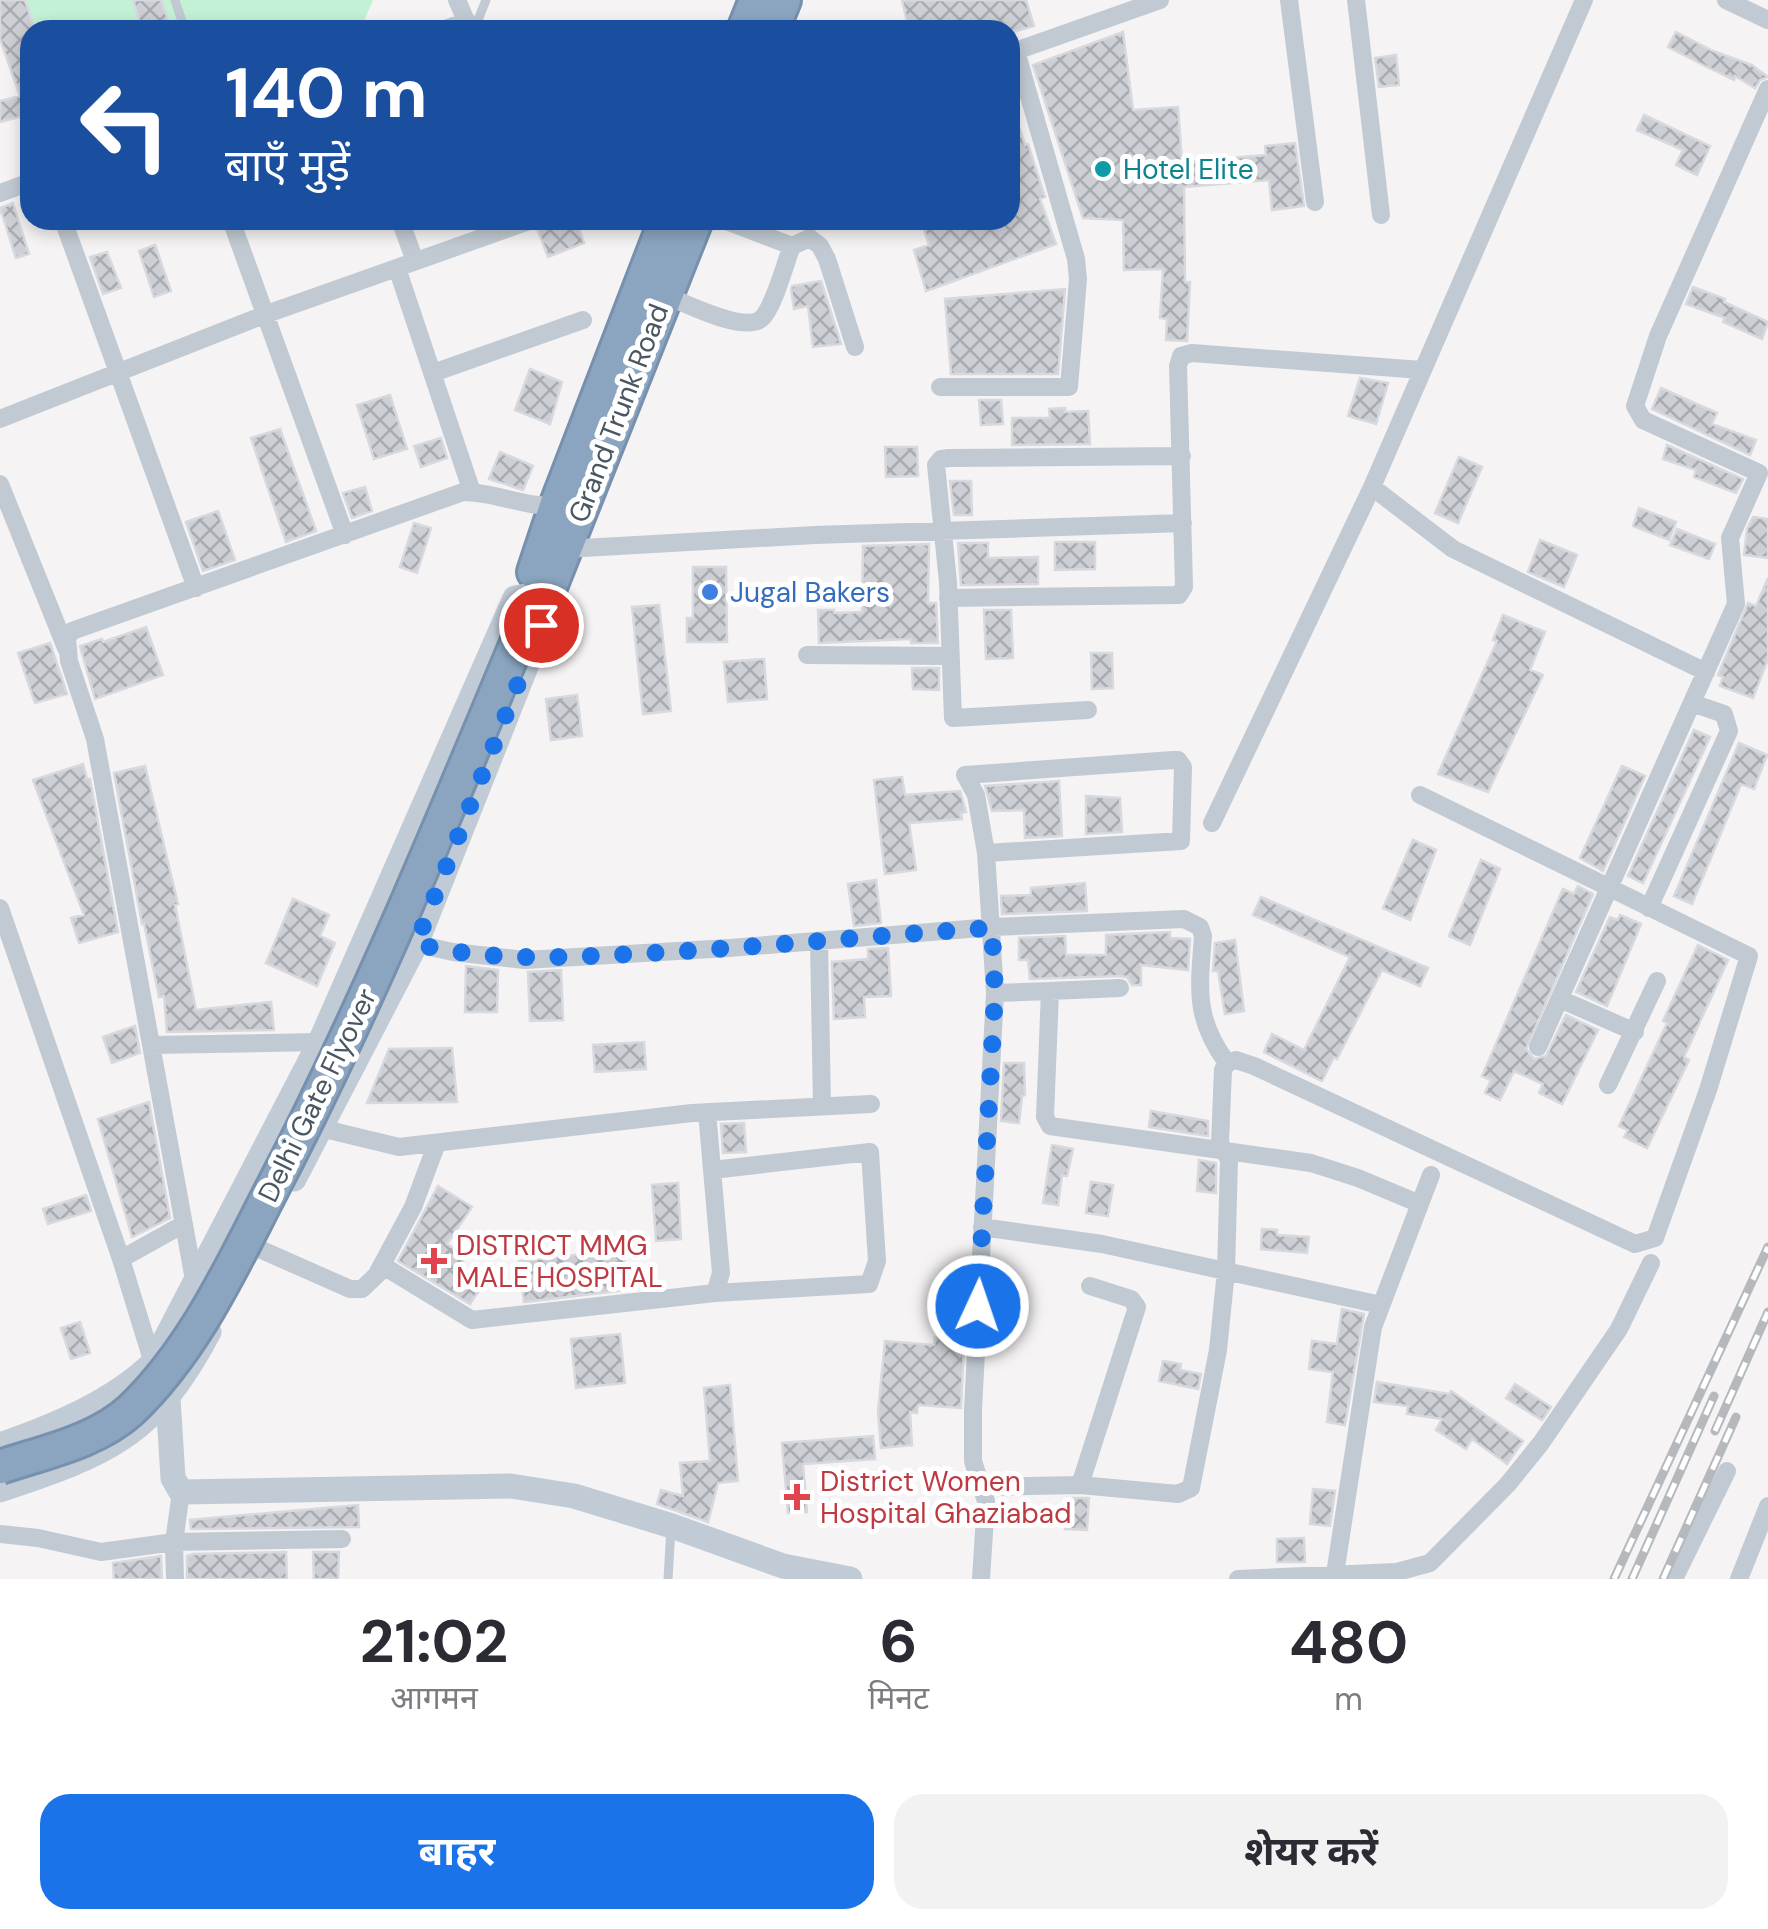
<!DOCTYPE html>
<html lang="hi">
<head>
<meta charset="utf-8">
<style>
	body { margin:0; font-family:"DM Sans","Noto Sans Devanagari",sans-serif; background:#f2f2f3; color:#2b2b33; height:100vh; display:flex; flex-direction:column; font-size:38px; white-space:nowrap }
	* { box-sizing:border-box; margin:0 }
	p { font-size:32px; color:#7c7c81 }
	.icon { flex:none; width:55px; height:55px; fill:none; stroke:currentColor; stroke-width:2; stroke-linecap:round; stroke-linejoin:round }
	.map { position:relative; height:1579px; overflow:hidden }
	.details { display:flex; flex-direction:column; background:#fff; flex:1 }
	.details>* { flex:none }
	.hud { position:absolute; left:20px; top:20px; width:1000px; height:210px; border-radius:30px; box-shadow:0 5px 15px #0003; background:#1a4fa0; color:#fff; overflow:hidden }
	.pin { position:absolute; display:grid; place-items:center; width:85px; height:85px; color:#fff; margin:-42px; border:5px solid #fff; border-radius:50%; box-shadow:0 2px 10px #0007 }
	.me { position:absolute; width:110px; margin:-55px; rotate:3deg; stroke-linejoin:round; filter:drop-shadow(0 0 8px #0008) }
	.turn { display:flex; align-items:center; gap:35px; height:210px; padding:0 40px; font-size:45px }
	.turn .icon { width:130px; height:130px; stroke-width:2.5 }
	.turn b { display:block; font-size:70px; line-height:85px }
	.eta { display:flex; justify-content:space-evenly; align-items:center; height:170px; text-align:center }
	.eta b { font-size:60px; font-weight:700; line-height:70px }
	.button { display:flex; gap:20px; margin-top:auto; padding:20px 40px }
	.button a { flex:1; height:115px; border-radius:30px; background:#1a73e8; color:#fff; font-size:40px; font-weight:700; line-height:115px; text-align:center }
	.button a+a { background:#f2f2f3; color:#2b2b33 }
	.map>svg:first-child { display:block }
	.green { fill:#c3f1d5 }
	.building { fill:url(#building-cross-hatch); stroke:#d7d9de; stroke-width:2.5 }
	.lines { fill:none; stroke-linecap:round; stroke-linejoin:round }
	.highway-casing { stroke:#7690ad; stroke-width:38 }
	.lane { stroke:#c1cad2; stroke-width:9 }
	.street { stroke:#c1cad2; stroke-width:18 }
	.secondary { stroke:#c1cbd6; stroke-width:25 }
	.highway { stroke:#8ba5c1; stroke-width:32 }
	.rail-casing { stroke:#b5b8bd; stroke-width:9 }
	.rail { stroke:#fff; stroke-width:5; stroke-dasharray:15; stroke-linecap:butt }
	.highway-bridge-casing { stroke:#7690ad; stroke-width:38; stroke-linecap:butt }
	.highway-bridge { stroke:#8ba5c1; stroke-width:32 }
	.route { stroke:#1a73e8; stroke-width:18; stroke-dasharray:0 32.4 }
	.culture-dot { fill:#0f9aa8; stroke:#fff; stroke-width:4 }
	.shop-dot { fill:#3f7fe0; stroke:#fff; stroke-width:4 }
	.health-dot { fill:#e0444e; stroke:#fff; stroke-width:4 }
	.labels { text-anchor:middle; stroke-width:10; stroke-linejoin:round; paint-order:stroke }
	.culture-label { font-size:28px; fill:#0d838f; stroke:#fff; text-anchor:start }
	.street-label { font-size:28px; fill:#4a5661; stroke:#fff }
	.shop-label { font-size:28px; fill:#366cbe; stroke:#fff; text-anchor:start }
	.health-label { font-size:28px; fill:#be3a42; stroke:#fff; text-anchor:start }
</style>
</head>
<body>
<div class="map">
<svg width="1768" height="1579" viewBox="0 0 1768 1579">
	<defs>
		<pattern id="building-cross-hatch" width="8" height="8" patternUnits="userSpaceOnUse" patternTransform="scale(2.5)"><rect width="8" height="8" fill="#cdcfd5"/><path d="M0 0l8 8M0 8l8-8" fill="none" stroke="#a8abb0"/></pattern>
	</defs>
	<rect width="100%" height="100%" fill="#f5f3f3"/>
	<path class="green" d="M0,0h373l-13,30h-330v96l-30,-86z"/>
	<path class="building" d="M0,0h25l10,30h-5v87l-3,-2 -27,7v-21l20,-5 -20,-57z
		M133,0h28l11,30h-30z
		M902,0h124l8,26 -24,7v-3h-101z
		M1123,32l10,78 45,-3 4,55 84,-7 -1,-9 30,-3 9,63 -32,4 -3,-30 -85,7 1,95h5l-3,59 -21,-1 1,-21 -7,-1 3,-49 -39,1 -1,-50 -40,-2 -50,-153z
		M1676,32l37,19 39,14 16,12 -8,3 -5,8 -20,-12 -1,4 -27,-13 -39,-20z
		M1396,55l3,30 -20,2 -4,-29z
		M1010,109h3l12,36 3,-1 17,53 -5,2 16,45 -130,47 -12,-41 15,-5 -8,-25h89z
		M1644,115l66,31 -13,29 -21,-10 7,-15 -46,-20z
		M13,203l16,51 -13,4 -16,-50z
		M559,220h17l8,23 -36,14 -10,-26z
		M155,245l16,46 -17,6 -15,-46z
		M107,252l14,36 -18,6 -13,-37z
		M821,281l20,63 -28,3 -5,-41 -14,3 -3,-20 1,-3z
		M1693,287l32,12 -1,3 44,20 -6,17 -39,-17 2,-4 -39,-14z
		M1065,289l-7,85h-107l-6,-75z
		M530,369l32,13 -12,42 -35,-14z
		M1360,378l28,5 -12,41 -28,-8z
		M1661,388l56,25 -5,11 44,16 -6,15 -98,-46z
		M390,395l17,54 -33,10 -17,-54z
		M979,400h22l2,24 -22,1z
		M1065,408v4l23,-1 2,33 -78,1v-27h38l-1,-9z
		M280,429l36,102 -30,11 -35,-104z
		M441,438l6,20 -26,9 -7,-21z
		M1667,445l76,34 -7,14 -42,-16 2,-7 -33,-11z
		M885,447h32l1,29 -32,1z
		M500,452l33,14 -10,24 -34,-11z
		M1459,457l23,10 -24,56 -23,-10z
		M950,481h21l1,34h-18z
		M365,487l7,24 -20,7 -9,-25z
		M1639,508l37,14 -7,18 -36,-14z
		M218,511l17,49 -32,11 -17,-49z
		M1753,517l15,2v39l-24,-3 3,-26z
		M414,523l17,5 -14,45 -17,-6z
		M1677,529l38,15 -6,15 -39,-14z
		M1540,540l37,15 -13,32 -36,-15z
		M1055,542h40v27l-40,1z
		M958,543h30v15l50,-1v27l-77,1z
		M929,544l-1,59h8l2,40h-27v-4l-92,4 -1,-33h16v3l28,-1 1,-66z
		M693,567h33l1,75h-40v-24h6z
		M1768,578v81l-15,39 -33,-12 3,-9 -5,-2 30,-72 8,3z
		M659,605l12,106 -28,3 -11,-107z
		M984,610h27l2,48 -27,1z
		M1503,615l42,17 -15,38 13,5 -55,117 -50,-18 59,-133 -4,-1z
		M146,627l17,48 -68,24 -15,-53 22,-7 1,3z
		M50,643l17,51 -32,9 -17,-50z
		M1091,653h21l1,35 -21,1z
		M764,659l3,40 -39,3 -4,-40z
		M912,668h27v22l-26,-1z
		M577,695l5,41 -31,4 -5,-41z
		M1694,730l16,7 -67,146 -15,-7z
		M1739,743l28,12 -13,34 -13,-5 -49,120 -18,-8z
		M83,764l4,15h3l28,153 -39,11 -8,-25 13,-3 -51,-135z
		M145,766l33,138 -3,1 21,105 75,-8 3,28 -107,2 -3,-36 -5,1 -15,-74 -2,1 -28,-151z
		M1622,766l23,10 -42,95 -23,-13z
		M902,777l3,18 55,-4 6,21 -5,1 1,6 -53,4 7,47 -31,4 -11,-94z
		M1059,781l3,55 -37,2 -1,-28 -32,1 -7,-25z
		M1086,796l34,2 2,34 -36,2z
		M1413,840l23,10 -26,70 -27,-12z
		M1481,860l19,9 -30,76 -21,-9z
		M876,880l5,43 -27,3 -6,-42z
		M1085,883l2,28 -85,3 -1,-18 30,-1v-7z
		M1578,886l15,8 -67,155 8,10 12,-3 20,-41 32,15 -36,74 -23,-11 4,-9 -29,-13 -14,29 -15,-7 6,-13 -9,-4 81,-187 11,5z
		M1261,897l167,71 -8,18 -38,-16 -45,89 -3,-2 -12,24 -58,-29 8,-18 32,16 46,-93 -97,-42z
		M293,899l36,16 -9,21 15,7 -18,43 -51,-23z
		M1620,915l21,9 -34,82 -31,-14 34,-75 8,3z
		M1170,932v6l20,1 -2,31 -47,-5v20h-9l-5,-8 -8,-1 -89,3 -2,-19h-9v-22l46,-2 1,19h40v-20z
		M1235,940l9,71 -19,3 -7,-43h-5l2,-28z
		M1698,945l30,15 -44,97 5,3 -42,88 -23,-11 4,-7 -9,-4 48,-103 -4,-2z
		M888,948l3,48 -27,1 1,20 -31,2 -2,-57 36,-3v-10z
		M466,966l32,4 -1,42h-32z
		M561,970l2,50 -33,1 -2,-49z
		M135,1026l5,27 -28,10 -9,-26z
		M644,1042l2,27 -51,3 -2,-27z
		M452,1048l5,54 -90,1 22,-54z
		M1004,1063h20l1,32 -3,1 -3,27 -18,-2z
		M149,1102l21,116 -38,19 -34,-118z
		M1151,1111l57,10v15l-59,-9z
		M744,1123l2,29 -23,1 -2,-29z
		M1052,1145l21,4 -6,27 -5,-1 -4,30 -15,-2z
		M1199,1160l17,3v30l-19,-2z
		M1091,1182l22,3 -5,31 -22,-3z
		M678,1183l3,56 -25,2 -4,-56z
		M438,1186l34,21 -25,37 19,12 -11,16 25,17 -10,15 -72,-43z
		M86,1195l5,16 -43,13 -5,-15z
		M1262,1229l15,1v5l32,2 -2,16 -46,-4z
		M623,1250l4,40 -103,12 -5,-41z
		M1342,1309l22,5 -19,111 -18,-3 6,-50 -24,-3 3,-28 25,3z
		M80,1322l10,31 -19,6 -10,-31z
		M620,1334l5,49 -49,5 -5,-49z
		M935,1337l29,4 -3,67 -43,-3 -1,8 -7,-1 2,33 -31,3 -3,-36 7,-71 49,4z
		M1163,1361l18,3 -1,6 21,4 -3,15 -39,-8z
		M1377,1382l72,12 2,-3 72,50 -16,23 -35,-25 -6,10 -30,-19 6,-11 -35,-5 1,-8 -34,-4z
		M1515,1384l36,23 -9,13 -36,-22z
		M730,1385l8,96 -20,2 -10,39 -51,-18 4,-14 22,6 -3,-33 30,-2 -6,-73z
		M873,1436l2,23 -72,5 4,48 -19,1 -6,-70z
		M1313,1489l22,2 -5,35 -20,-2z
		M1067,1498h22l-2,32 -22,-1z
		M358,1505l1,22 -168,2 -1,-9z
		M1304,1538l1,24h-28v-23z
		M286,1552l1,27h-100v-23l6,-2z
		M313,1552h26l-1,27h-24z
		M161,1556l1,23h-48l-1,-16z"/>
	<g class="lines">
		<defs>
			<path id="highway" d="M744,30l12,-30
				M772,30l12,-30
				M534,572l22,-66 110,-286
				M524,626l18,-19 154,-387"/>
		</defs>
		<use href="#highway" class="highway-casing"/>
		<path class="lane" d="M175,0l10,30
			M474,30l12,-30
			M668,1579l3,-51"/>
		<path class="street" d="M457,0l13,30
			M1289,0l26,202
			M1356,0l25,215
			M1726,0l42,20
			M443,30l24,-9
			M1010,53l150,-53
			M0,193l30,-11
			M63,220l133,368
			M231,220l114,315
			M400,220l15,41
			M724,220l68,26
			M397,268l75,224
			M665,295c20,8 78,38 96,24 13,-11 24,-56 31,-73l18,-8 10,8 7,13 28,88
			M433,373l150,-53
			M940,387h129l9,-108 -2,-20 -60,-208
			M0,419l264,-104 268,-95
			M0,484l66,164
			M1372,487l81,62 253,123
			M565,549l250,-14 368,-12
			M948,598l231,-3 5,-8 -6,-221 3,-10 11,-3 230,17
			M807,655l143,1
			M1088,710l-135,8 -5,-136 -12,-117 5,-6 8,-1 233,-2
			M965,775l11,20 10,58 9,140 -22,416v52l13,40 -5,78
			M965,775l208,-15h5l5,7 -2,74 -195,12
			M1212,823l160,-336 212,-487
			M0,908l121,351 32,104
			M1649,908l80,-177 -5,-17 -32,-11
			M819,941l3,165
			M416,944l37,8 72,8 204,-12 264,-21 191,-8 16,8 3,9c-4,53 -9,82 24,127
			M1120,988l-70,3 -5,126 5,9 261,37 47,15 62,26
			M995,993l55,-2
			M1560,999l75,33
			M151,1045l169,-3
			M1538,1047l198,-443 -6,-66 29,-65 -116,-53 -8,-14 23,-70 110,-247
			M1608,1085l49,-104
			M312,1126l87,21 293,-34 179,-9
			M712,1170l158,-18 7,109 -8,23 -154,9
			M982,1227l120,17 279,61
			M255,1247l95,42h12l23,-22 87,53 243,-27 6,-20 -14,-161
			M121,1259l63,-35
			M378,1272l35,-65 24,-64
			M195,1285l-100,-546 -26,-78 -2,-23 5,-7 391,-139c32,0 60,15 93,14
			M1080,1485l57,-178 -6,-8 -41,-13
			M984,1487l96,-2 98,9 13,-6 27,-138 8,-79 3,-111 -9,-17 3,-73 4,-7 9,-3 18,6 381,178 20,-6 53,-148 41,-134 -329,-161
			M0,1534l38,4 63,14 73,-10 168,-3
			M1335,1574l38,-247 58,-152
			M175,1579l-1,-37 7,-50
			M1238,1579l159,-7 33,-9 78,-79 33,-41 78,-114 32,-66
			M1674,1579l53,-108
			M1739,1579l29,-73"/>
		<path class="secondary" d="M294,1179l122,-235 119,-300 7,-37
			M168,1398l5,80 8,14 330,-6 63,10 98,30 111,40 67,13
			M0,1445c54,-19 111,-42 153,-82l167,-321 195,-444 11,-2
			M0,1490c108,-36 154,-54 209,-158"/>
		<use href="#highway" class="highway"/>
		<defs>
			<path id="rail" d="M1715,1431l53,-119
				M1614,1579l154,-332
				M1632,1579l82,-183
				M1663,1579l73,-162"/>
		</defs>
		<use href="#rail" class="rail-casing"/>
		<use href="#rail" class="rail"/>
		<defs>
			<path id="highway-bridge" d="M0,1467c44,-15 96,-25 131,-57 64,-61 102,-146 142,-223 95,-182 172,-372 251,-561"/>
		</defs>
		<use href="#highway-bridge" class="highway-bridge-casing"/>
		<use href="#highway-bridge" class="highway-bridge"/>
	</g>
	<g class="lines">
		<path class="route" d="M541,625l-125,319c81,19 153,13 235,9 114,-6 227,-18 341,-25l3,65 -17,313"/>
	</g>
	<circle class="culture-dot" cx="1103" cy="169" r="10"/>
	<circle class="shop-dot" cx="710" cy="592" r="10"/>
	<g class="health-dot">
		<path d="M429 1246h10v10h10v10h-10v10h-10v-10h-10v-10h10z"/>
		<path d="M792 1482h10v10h10v10h-10v10h-10v-10h-10v-10h10z"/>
	</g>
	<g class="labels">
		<g class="culture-label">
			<text x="1123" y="179">Hotel Elite</text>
		</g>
		<g class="street-label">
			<text transform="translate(618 413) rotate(-69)" y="10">Grand Trunk Road</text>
			<text transform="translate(317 1095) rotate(-64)" y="10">Delhi Gate Flyover</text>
		</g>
		<g class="shop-label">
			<text x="730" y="602">Jugal Bakers</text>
		</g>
		<g class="health-label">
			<text x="456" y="1255">DISTRICT MMG<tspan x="456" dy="32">MALE HOSPITAL</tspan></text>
			<text x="820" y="1491">District Women<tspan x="820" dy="32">Hospital Ghaziabad</tspan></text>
		</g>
	</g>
</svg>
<div class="pin" style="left:541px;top:625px;background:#d93025"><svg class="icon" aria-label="arrive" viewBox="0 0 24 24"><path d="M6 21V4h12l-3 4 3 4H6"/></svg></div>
<svg class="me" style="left:978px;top:1306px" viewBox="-20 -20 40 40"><circle r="17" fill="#1a73e8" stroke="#fff" stroke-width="3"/><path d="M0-11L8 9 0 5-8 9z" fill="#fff"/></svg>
<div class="hud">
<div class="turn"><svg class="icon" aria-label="left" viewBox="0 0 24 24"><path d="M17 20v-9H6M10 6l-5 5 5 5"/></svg><div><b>140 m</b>बाएँ मुड़ें</div></div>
</div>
</div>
<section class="details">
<div class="eta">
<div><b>21:02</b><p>आगमन</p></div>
<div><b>6</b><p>मिनट</p></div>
<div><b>480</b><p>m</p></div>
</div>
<div class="button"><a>बाहर</a><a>शेयर करें</a></div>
</section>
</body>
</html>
